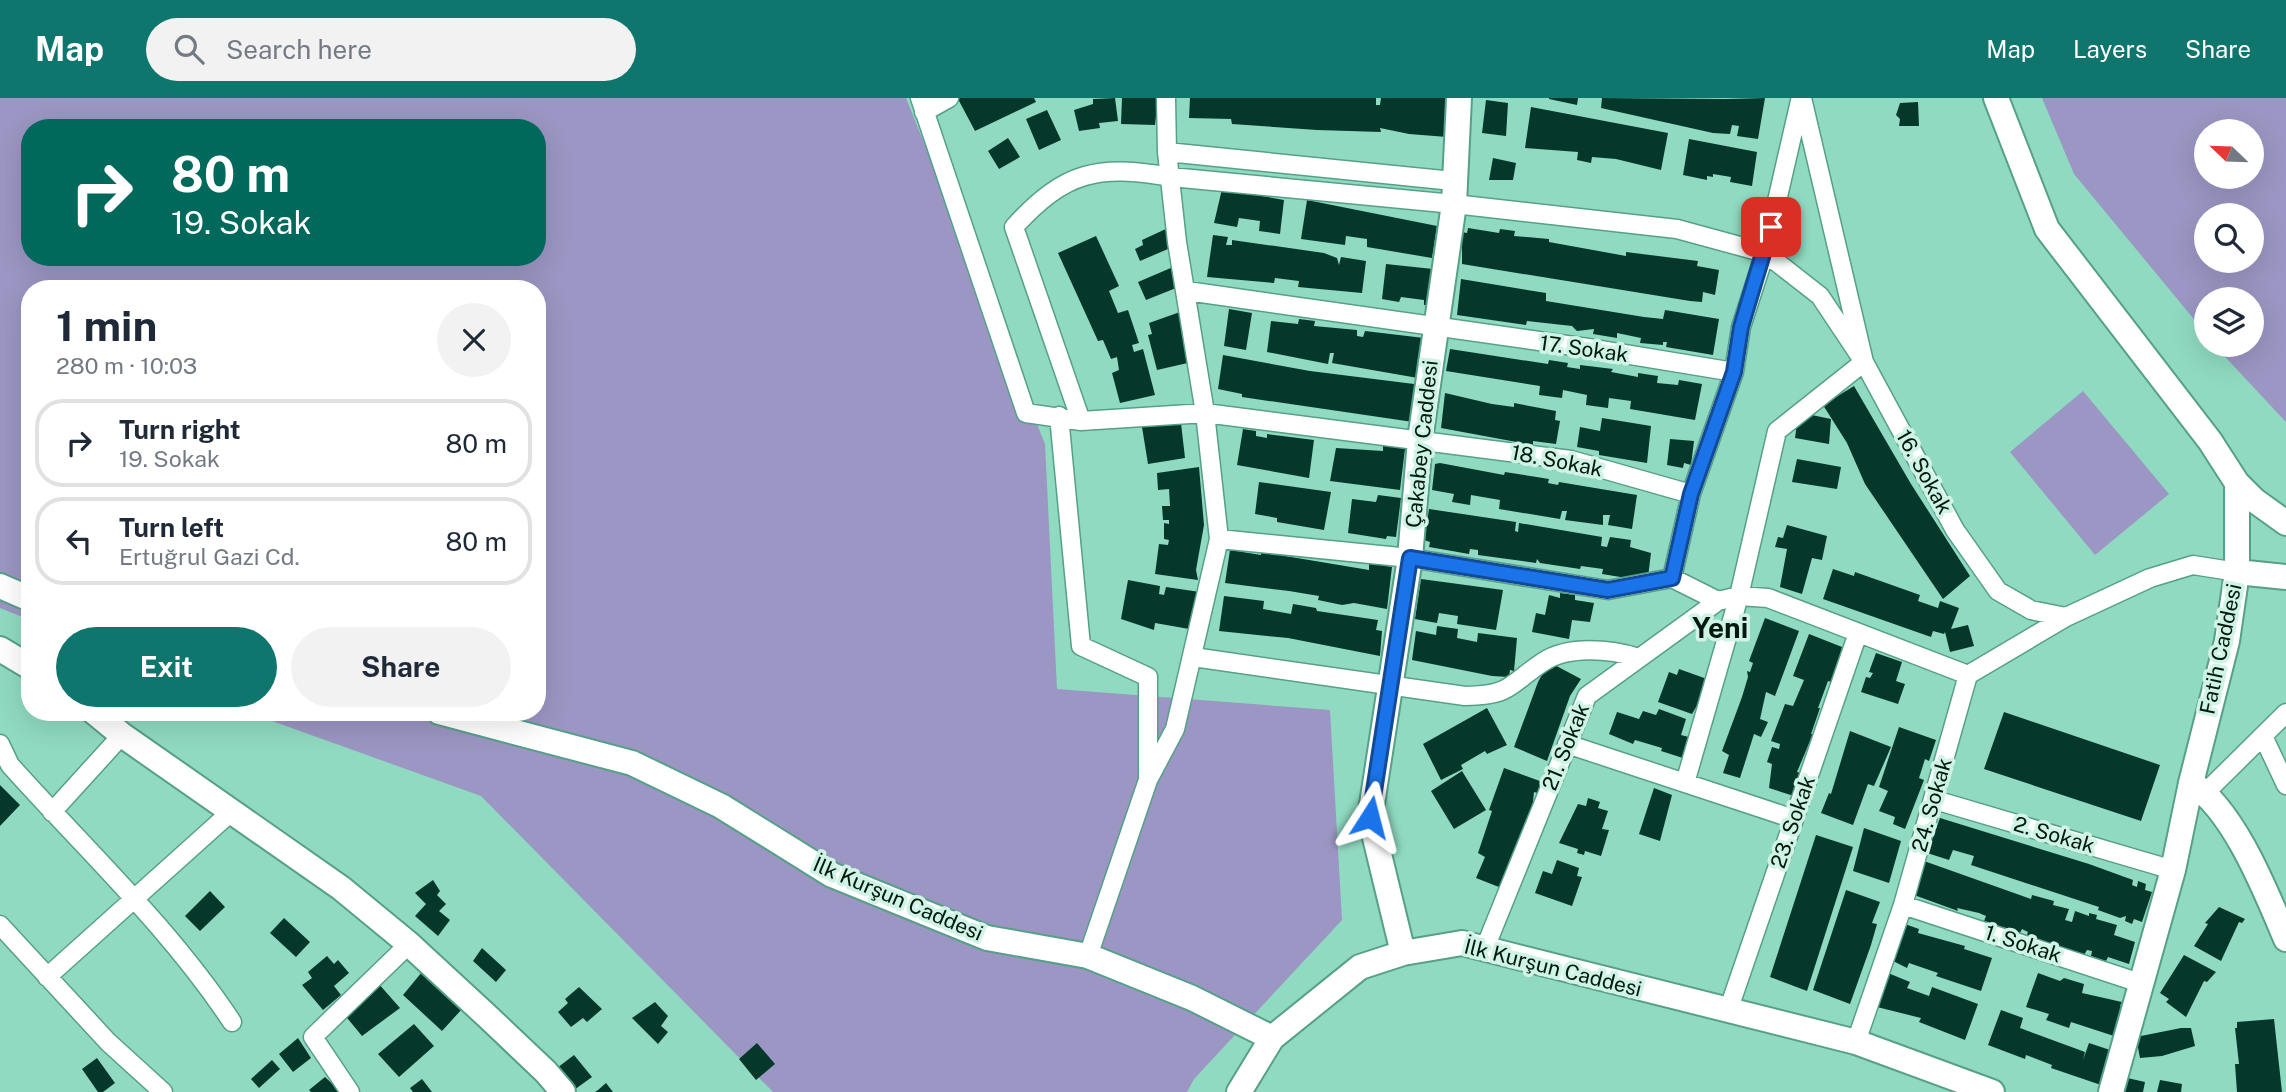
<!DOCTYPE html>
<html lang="en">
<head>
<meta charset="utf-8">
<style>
	body { margin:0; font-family:"Public Sans",sans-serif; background:#f2f2f3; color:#1f2937; height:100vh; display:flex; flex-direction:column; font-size:26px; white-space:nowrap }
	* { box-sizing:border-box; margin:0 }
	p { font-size:23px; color:#747a83 }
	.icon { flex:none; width:38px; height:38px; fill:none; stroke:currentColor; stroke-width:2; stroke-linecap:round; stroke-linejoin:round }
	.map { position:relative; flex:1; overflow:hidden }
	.sheet { position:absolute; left:21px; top:182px; width:525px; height:441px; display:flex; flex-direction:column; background:#fff; border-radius:28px; box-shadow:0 7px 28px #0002 }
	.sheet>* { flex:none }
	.guide { position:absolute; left:21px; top:21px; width:525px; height:147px; border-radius:28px; box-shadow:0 7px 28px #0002; background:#00695c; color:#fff; overflow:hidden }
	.needle { width:46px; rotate:293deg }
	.buttons { position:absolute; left:2194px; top:21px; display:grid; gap:14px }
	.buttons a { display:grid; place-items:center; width:70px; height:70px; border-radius:50%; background:#fff; box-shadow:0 7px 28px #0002; font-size:35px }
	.pin { position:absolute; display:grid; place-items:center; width:60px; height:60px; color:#fff; margin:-30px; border-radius:14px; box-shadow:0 4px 10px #0006 }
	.me { position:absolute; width:77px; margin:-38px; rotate:9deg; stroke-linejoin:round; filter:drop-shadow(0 0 5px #0008) }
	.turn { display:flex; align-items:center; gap:24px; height:147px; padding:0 35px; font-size:32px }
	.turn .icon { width:91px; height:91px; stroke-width:2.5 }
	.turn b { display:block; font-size:49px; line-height:60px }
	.round { display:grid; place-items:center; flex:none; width:74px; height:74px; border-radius:37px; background:#f2f2f3 }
	.head { display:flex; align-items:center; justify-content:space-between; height:119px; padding:0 35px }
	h1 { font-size:42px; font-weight:700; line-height:52px }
	.primary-button { display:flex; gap:14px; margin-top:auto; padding:14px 35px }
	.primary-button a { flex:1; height:80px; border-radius:42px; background:#0f766e; color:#fff; font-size:28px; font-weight:700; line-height:80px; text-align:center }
	.primary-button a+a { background:#f2f2f3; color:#1f2937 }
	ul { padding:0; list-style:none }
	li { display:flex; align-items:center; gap:21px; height:88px; margin:0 14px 10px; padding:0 21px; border:4px solid #e0e1e3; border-radius:28px }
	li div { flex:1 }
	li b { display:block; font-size:26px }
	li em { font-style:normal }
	header { display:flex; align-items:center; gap:42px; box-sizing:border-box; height:98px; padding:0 35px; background:#0f766e; color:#fff }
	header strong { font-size:33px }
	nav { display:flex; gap:38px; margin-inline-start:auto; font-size:24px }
	.search { width:490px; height:63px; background:#f2f2f3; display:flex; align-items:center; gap:18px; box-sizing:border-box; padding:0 24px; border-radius:38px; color:#747a83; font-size:26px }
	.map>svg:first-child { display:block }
	.green { fill:#9b96c3; fill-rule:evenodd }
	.building { fill:#05382b }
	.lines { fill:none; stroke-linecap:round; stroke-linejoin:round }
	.street-casing { stroke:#56a088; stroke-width:21 }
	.secondary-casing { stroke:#56a088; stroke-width:28 }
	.street { stroke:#fff; stroke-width:18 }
	.secondary { stroke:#fff; stroke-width:24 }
	.route-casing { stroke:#114b97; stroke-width:18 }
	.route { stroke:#1a73e8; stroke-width:12 }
	.labels { text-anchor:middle; stroke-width:7; stroke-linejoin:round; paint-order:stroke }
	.street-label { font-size:21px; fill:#001910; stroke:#cff3e5 }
	.district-label { font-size:28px; font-weight:bold; fill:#001910; stroke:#cff3e5 }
</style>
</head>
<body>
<header>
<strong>Map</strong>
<div class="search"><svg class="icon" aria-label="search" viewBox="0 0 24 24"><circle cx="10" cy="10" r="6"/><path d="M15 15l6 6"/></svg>Search here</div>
<nav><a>Map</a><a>Layers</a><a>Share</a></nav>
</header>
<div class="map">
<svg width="2286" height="994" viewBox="0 0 2286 994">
	<rect width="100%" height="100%" fill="#90dac1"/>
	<path class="green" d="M0,0h906l139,346 12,245 273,21 12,210 -148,159 -7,13h-414l-292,-296 -234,-84h290v-423h-507v331l-30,-12zM30,30h507v129h-507z
		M2042,0h244v324l-72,-77h38v-46h-45v36l-133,-161zM2207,33h45v46h-45zM2207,117h45v46h-45z
		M2083,293l86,103 -74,61 -85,-103z"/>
	<path class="building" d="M960,0h74l2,4 -61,29 -17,-32z
		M1115,0l3,23 -19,2 1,5 -21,3 -5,-21 19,-6v-5z
		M1122,0h41v9h-6l-2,18 -34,-1z
		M1190,0h186v7h4l1,-7h67l-1,39 -38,-3 -29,-6 1,4 -64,-2 -85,-6 -1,-5 -42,-1z
		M1549,0h29l-1,7 -28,-6z
		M1602,0l124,1 39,-1 -7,41 -21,-3 2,-10 -7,-1 -2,9 -17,-1 -112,-25z
		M1486,2l22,3 -2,33 -24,-3z
		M1918,4l1,24h-20l1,-7 -4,-4 4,-12z
		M1531,9l137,26 -7,37 -45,-11 -24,-2 -1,6 -14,-3 1,-8 -53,-4z
		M1047,12l14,30 -22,10 -13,-31z
		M1008,40l12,19 -21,12 -11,-18z
		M1689,41l68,13 -5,34 -22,-4 1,-5 -18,-3v3l-6,-1v4l-24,-5z
		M1493,60l23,5 -3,17h-24z
		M1222,91l62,11 -4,34 -21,-3 1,-10 -21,-3 -2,9 -23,-4z
		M1307,102l130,26 -5,32 -65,-11v-8l-21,-3 -1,9 -44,-6z
		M1168,130l7,18 -35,15 -5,-12 8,-4 -1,-5z
		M1468,130l31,5 1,-4 15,2 -1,5 35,3v3l77,14v-4l72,9 -1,5 22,4 -4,25 -12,-3 -1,10 -12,-1 -228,-37v-32l5,1z
		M1213,137l15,2 -2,8h6v-5l92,13 13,5 2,7 2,-8 25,4 -4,32 -64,-6 1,-6 -24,-3 -1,5 -67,-6z
		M1096,138l23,50 -10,5 9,22 10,-3 11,33 -7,2 2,7 9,-3 12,46 -35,8 -8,-30 7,-3 -2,-13 -6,2 -8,-19 -5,1 -40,-88z
		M1386,166l47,5 -4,36h-5v-5l-23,-3 -2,5 -17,-3z
		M1173,169l8,19 -35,14 -8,-18z
		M1461,181l85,14v8l98,16 19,2 2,-9 54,9 -6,36 -47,-8 1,-5h-4v3l-23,-2 1,-5 -24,-5v5l-24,-4 1,-5 -17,2 -5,-5 -45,-5 -1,4 -69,-10z
		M1229,211l23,4 -6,37 -22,-4z
		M1180,214l12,50 -35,8 -9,-35 4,-1 -3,-11z
		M1299,221l16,2 -1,5 43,4v6l6,1 2,-6 59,7 -6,40 -86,-15 2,-10h-4l-2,11 -61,-12 4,-31 27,3z
		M1450,251l98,15 1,-4 19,3 -1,4 13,2v-4l33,4 -2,3 27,5v-4l20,3 -1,7 21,2 1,-5 23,4 -7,36 -65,-11 1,-8 -22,-3 -1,10 -22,-3 1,-10 -24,-5 -1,8 -23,-3 1,-9 -94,-15z
		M1223,257l87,16 104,13v10h3l-4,28 -171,-25v-3l-24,-5z
		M1854,288l57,98 59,92 -27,23 -78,-115 -18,-41 -24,-38z
		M1445,295l47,11 22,3v-4l42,8 -1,9 5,1 -4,23 -23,-3v4l-92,-17z
		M1807,316l24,5 -2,25 -34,-6 2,-15 5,-5 5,1z
		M1602,320l49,8 -4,37 -48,-8v-4l-22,-4 3,-20 20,4z
		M1162,325h19l4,35 -37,6 -6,-37z
		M1243,331l13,2v5l11,2v-4l47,6 -5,38 -72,-13z
		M1670,341l24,2 -3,24 -7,-2 -1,5 -16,-3z
		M1383,347l22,4 -5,41 -70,-9 6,-33 47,3z
		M1797,361l44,8 -4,22 -45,-7z
		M1440,365l64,12 1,-3 44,7 -1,4 10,2 1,-3 78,13 -5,34 -24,-4 2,-10h-7v10l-38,-5 2,-9h-5l-2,8 -61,-10 1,-9 -29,-5 -1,10 -18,-3 2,-8 -22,-4 3,-26z
		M1199,369l5,58 -8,45 2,10 -43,-6 4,-30 9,1 1,-5 -5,-1v-16l5,1v-4h-6l-1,-14h8l-1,-17 -11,1 -1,-17z
		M1259,384l72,10 -7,38 -47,-8v-4l-22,-4z
		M1378,397l23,3 -5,39 -9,-1 -1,3 -38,-6 4,-34 24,3z
		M1429,411l87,13 -1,9 3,1 1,-9 83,14 -1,9 6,1 3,-10 21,3 -1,7 21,6 -3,24 -9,3 -37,-6 1,-5 -22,-3 -1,3 -40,-6 -3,-4 -1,4 -58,-8v-5l-8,-1 -1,5 -40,-7 1,-5 -6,-2z
		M1787,427l40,11 -5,24 -10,-2 -10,36 -22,-7 7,-38 -12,-2 3,-10 5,1z
		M1230,452l31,5v-3l108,18v-7l23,4 -5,42 -33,-6 -12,2 -24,-5 1,-4 -30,-5 -64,-8z
		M1833,471l21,7 1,-4 65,23 -2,6 20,7 2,-7 19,7 -8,21 17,-4 6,21 -24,6 -5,-20 -1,2 -11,-3 -2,6 -108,-38z
		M1421,481l82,11 -7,40 -39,-6 1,-8 -19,-3 -2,10 -22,-4z
		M1128,482l32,6 -1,8 5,1 2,-8 34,5 -5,38 -40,-7 -1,7 -33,-11z
		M1560,495l15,2v5l19,3 -4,19 -18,-2 -3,19 -37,-7 4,-19 9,2 4,-20 11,3z
		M1224,498l40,5 -1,8 28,5 2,-10 23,4 1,3 61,9 -2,10 6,1 -2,25 -92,-18 -69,-7z
		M1765,520l34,13 -24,65 -9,-4 -6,27 8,3 -7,15 -7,-3 -14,44 -17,-5 6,-18 -7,-4 20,-54 6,-20 -1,-6 3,1 3,-9 -4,-2z
		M1437,528l21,3 -1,9 20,4 1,-9 39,5 -3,33 -4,-1 -1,7 -17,-1 -80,-16 4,-29 20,4z
		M1809,536l33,13 -5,21 -6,14 -3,-1 -10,27h2l-9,26h2l-16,38 4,1 -7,23 -25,-8 3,-24 -5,-2 5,-15 7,2 1,-5 -9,-3 14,-37 8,2 11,-26 -11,-4z
		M1876,555l26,9 -6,19 9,3 -7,20 -37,-12 5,-15 4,1 3,-5 -4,-1z
		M1549,564l32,17 -11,17 -23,65 -33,-14 24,-65z
		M1679,571l28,10 -5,18 -10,17 -34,-12 11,-30 8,3z
		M1487,610l20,37 -20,9 -2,-3 -24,14 2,4 -22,11 -18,-36z
		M1659,611l27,10 -5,16 8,2 -6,21 -22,-7 1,-3 -27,-8 -2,4 -24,-10 8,-22 22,7 4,-8 13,4z
		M2004,614l156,53 -19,56 -157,-52z
		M1899,629l37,13 -7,21 -4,-2 -6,19 5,2 -19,49 -12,-5 2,-7 -16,-6 9,-20 -9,-4z
		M1850,633l41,16 -17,39 -6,-2 -15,41 -32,-12 8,-20 2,1z
		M1504,670l44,16 -4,11 -10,-3 -2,19 -28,78 -28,-11 9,-21 -7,-4 14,-42 -3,-1z
		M1462,673l24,39 -32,19 -23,-38z
		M0,687l20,20 -20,21z
		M1654,690l18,7 -12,46 -21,-7z
		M1588,700l12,4 -2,6 10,3 -6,18 7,1 -8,26 -16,-5 -1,4 -7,-2 1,-4 -19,-6 19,-39 8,2z
		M1940,720l149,46 44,16 -1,5 5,2 1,-6 8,3 -1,6 7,2 -10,30 -8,-3 -2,5 -7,-3 1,-5 -6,2 -22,-8 1,-3 -128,-42 3,-9 -21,-6 -4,10 -22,-7z
		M1864,730l37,13 -12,42 -36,-12z
		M1816,737l37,12 -46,144 -37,-14z
		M1557,762l22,8 -2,8 5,1 -10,29 -37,-13 8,-22 9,3z
		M1924,763l107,38 1,-4 22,6 -1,4 16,4 -4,11 7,2 3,-11 14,5v-3l8,2 -1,4 21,6 -3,10 21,7 -6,22 -21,-7 -2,4 -15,-5 1,-5 -5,-1 -3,5 -57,-20 1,-3 -6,-3 -2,4 -36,-12 2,-5 -7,-3 -22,-5 1,3 -44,-16z
		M433,782l7,11 -3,4 9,9 -7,7 11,9 -12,16 -23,-20 11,-12 -11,-11z
		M1846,792l34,12 -8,21 5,1 -6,21 -21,59 -37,-14z
		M210,793l15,16 -25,24 -15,-15z
		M2219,809l26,12 -3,4 -3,-1 -18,39 -27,-15 14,-22 -3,-1z
		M284,820l26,24 -14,15 -26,-24z
		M1902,825l17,6 -1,4 47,13 -1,3 28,9 -11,33 -45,-15 2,-3 -29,-10 -2,5 -16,-8z
		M482,850l24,22 -10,12 -23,-21z
		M2184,857l32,17 -9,10 -3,-1 -18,36 -20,-15 3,-3 -9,-6z
		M327,858l7,8 4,-4 11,13 -15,13 7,9 -18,15 -21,-25 10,-7 -4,-6z
		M422,874l40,37 -20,22 -39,-36z
		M1888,875l22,9 -3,6 22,8 3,-9 46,17 -13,36 -46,-18 2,-4 -44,-11z
		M2038,875l22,8 4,-3 20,6 -2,9 40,9 -2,4 7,2 -10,29 -46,-15 -2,6 -23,-8 3,-6 -23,-7z
		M378,885l22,25 -38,28 -19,-23z
		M579,889l23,22 -15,13 -4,-4 -12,9 -13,-15 10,-9 -3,-4z
		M655,904l13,14 -7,10 7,6 -10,12 -26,-26z
		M2001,912l22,8 -3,10 65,24 -2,8 6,-17 24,8 -12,34 -50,-17 1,-3 -26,-10 -1,4 -37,-14z
		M2274,921l8,73h-45l-2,-28h4l-4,-36h2v-6z
		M414,926l20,22 -35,31 -21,-23z
		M2181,930h10l4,18 -33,10 -22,2 -4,-21z
		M298,940l13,20 -18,14 -14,-18z
		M757,945l18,21 -19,16 -17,-21z
		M574,957l18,22 -18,13 -17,-22z
		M97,960l18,25 -12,9h-5l-16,-23z
		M272,962l8,9 -21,19 -8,-9z
		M325,979l16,15h-30l-2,-2z
		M2123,979l22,5 -2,10h-22z
		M422,981l10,13h-19l-3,-4z
		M2160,982l22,4 -1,8h-24z
		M606,985l7,9h-18l3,-2z"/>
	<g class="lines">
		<defs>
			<path id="street" d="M920,0l106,315 55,8 124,-8 366,47 120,34
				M1802,0l62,264 91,168 43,61 33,19 35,7 84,-39 43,-13 44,7
				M924,14l25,-14
				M1167,54l286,29
				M1187,193l401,57 146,24
				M1059,318l22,230 67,31v100
				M1081,323l-67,-194c51,-56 84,-63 157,-50l283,27 223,25 88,24 55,43 44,66 -87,69 -38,165 -54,187
				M1219,441l191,19 198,32 64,-12
				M1672,480l19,-84 43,-122 7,-45 24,-74 35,-152
				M1672,480l46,23 21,-5 29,2 200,77
				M1193,559l272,39c47,-1 42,-10 78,-34 25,-17 68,-13 96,-4
				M2263,638l23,49
				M0,646l10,21c76,85 159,162 222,257
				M1567,646l227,75
				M2206,694l80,-79
				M1935,702l238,70
				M52,714l70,-77
				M1903,807l240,79
				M0,827l108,117 55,50
				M1485,850l102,-252 131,-95
				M1088,858l60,-176 27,-51 44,-190 -14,-126 -28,-171 -10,-90 -1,-54
				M47,879l184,-165
				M1728,913l130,-378
				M1856,944l47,-137 65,-230 98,-58
				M350,994l-37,-55 96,-93"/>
			<path id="secondary" d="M1996,0l51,131 163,212 27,42v89l-10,69 -36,142 -18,87 -62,222
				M2237,385l17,17 32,23
				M2237,474l49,5
				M0,488l30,13
				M0,551l30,18
				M94,614l28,23 219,153 68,56 78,72 59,56 17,20
				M439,614l193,51 89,43 111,69 155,63 101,18 104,42 80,40
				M2191,685c43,27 75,109 95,156
				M1403,855l-33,-136 40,-259 10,-118 34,-236 5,-106
				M1239,994l33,-54 88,-71 43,-14 59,-10 394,99 136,50"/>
		</defs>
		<use href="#street" class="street-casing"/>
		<use href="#secondary" class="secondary-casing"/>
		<use href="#street" class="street"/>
		<use href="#secondary" class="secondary"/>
	</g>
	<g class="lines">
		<defs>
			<path id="route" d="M1370,719l40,-259 198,32 64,-12 19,-84 43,-122 7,-45 30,-100"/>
		</defs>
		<use href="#route" class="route-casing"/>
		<use href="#route" class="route"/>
	</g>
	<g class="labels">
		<g class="street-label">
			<text transform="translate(1584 251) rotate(8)" y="7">17. Sokak</text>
			<text transform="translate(1422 346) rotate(-84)" y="7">Çakabey Caddesi</text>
			<text transform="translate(1557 363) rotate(11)" y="7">18. Sokak</text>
			<text transform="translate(1924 374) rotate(61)" y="7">16. Sokak</text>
			<text transform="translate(2221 551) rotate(-78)" y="7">Fatih Caddesi</text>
			<text transform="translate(1566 649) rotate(-68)" y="7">21. Sokak</text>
			<text transform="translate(1932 707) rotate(-74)" y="7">24. Sokak</text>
			<text transform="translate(1793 724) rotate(-71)" y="7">23. Sokak</text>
			<text transform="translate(2054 737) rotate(16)" y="7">2. Sokak</text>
			<text transform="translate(898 801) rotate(23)" y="7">İlk Kurşun Caddesi</text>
			<text transform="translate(2023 846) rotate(18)" y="7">1. Sokak</text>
			<text transform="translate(1553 870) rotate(14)" y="7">İlk Kurşun Caddesi</text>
		</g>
		<g class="district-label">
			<text x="1720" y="540">Yeni</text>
		</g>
	</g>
</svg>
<div class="buttons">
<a><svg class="needle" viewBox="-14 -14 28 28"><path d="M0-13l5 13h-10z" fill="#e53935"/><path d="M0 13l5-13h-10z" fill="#747a83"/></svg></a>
<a><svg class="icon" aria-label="search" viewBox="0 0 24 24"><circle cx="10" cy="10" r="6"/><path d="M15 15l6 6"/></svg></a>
<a><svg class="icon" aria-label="layers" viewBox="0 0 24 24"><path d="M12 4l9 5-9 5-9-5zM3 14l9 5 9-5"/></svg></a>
</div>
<div class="pin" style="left:1771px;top:129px;background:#d93025"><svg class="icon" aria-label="arrive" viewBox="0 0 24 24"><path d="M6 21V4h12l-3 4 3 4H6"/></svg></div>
<svg class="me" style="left:1370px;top:719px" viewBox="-20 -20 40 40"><path d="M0-17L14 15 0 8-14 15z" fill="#1a73e8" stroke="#fff" stroke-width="4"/></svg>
<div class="guide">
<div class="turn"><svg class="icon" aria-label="right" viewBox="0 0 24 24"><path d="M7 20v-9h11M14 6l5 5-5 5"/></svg><div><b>80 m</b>19. Sokak</div></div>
</div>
<section class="sheet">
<div class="head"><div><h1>1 min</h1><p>280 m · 10:03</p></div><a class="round"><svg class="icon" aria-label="close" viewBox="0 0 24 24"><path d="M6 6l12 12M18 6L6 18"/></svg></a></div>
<ul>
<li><svg class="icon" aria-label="right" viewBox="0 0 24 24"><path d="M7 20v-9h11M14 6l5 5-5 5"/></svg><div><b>Turn right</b><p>19. Sokak</p></div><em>80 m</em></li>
<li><svg class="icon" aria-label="left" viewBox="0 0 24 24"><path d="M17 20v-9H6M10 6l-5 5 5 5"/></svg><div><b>Turn left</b><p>Ertuğrul Gazi Cd.</p></div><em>80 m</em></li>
</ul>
<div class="primary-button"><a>Exit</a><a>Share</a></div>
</section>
</div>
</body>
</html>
